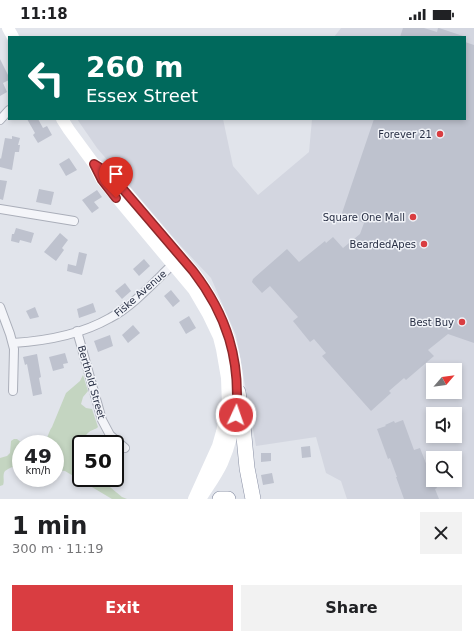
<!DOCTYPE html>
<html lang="en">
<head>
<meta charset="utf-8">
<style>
	body { margin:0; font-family:"DejaVu Sans",sans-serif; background:#f2f2f2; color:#202124; height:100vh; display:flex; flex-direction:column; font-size:15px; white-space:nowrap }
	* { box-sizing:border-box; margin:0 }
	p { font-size:13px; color:#757577 }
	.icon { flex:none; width:22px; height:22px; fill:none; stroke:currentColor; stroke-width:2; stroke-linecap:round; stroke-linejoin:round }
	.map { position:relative; height:471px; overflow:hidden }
	.drawer { display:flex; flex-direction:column; background:#fff; flex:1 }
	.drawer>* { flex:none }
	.top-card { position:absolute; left:8px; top:8px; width:458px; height:84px; border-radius:0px; box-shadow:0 2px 6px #0003; background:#00695c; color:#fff; overflow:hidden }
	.needle { width:26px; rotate:62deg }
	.controls { position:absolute; left:426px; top:335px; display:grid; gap:8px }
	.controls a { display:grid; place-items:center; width:36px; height:36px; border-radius:0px; background:#fff; box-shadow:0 2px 6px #0003; font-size:20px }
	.speed { position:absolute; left:12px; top:407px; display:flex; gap:8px; font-size:20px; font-weight:700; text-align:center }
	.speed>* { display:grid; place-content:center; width:52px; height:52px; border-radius:50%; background:#fff; box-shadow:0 2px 6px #0003; line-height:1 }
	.speed small { font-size:10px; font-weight:400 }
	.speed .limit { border:2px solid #111; border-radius:6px; background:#fff; color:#111 }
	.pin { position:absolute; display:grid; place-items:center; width:34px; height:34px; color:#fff; margin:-41px -17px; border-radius:50% 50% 50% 0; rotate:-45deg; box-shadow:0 0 4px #0007 }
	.pin .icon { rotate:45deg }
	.me { position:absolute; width:44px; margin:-22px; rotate:3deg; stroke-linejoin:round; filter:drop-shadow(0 0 3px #0008) }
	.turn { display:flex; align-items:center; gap:14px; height:84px; padding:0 12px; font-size:18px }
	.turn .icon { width:52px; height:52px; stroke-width:2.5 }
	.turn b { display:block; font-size:28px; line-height:34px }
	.round { display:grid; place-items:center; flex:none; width:42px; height:42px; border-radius:0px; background:#f2f2f2 }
	.headline { display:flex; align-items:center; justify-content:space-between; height:68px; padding:0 12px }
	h1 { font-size:24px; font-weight:600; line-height:30px }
	.action { display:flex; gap:8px; margin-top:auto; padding:8px 12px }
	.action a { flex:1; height:46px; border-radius:0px; background:#d93d41; color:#fff; font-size:16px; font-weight:600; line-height:46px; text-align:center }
	.action a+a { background:#f2f2f2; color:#202124 }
	.status { display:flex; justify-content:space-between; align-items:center; height:28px; padding:0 20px; background:#fff; direction:ltr }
	.status svg { height:11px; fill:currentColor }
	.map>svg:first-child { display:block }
	.built { fill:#d3d6e0; fill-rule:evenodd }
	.green { fill:#c4d5c1 }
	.building { fill:#bec2ce }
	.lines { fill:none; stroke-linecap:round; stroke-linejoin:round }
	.street-casing { stroke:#aaaeb9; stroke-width:10 }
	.highway-casing { stroke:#878ea3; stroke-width:16 }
	.street { stroke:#f4f5f9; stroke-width:8 }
	.secondary { stroke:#fff; stroke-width:12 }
	.highway { stroke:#fff; stroke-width:15 }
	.route-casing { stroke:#8d282a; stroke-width:10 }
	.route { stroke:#d93d41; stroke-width:7 }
	.poi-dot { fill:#d93d41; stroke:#f1f3f8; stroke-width:1.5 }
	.labels { text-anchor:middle; stroke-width:3; stroke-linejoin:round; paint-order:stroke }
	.poi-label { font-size:10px; fill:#282f44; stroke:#f1f3f8; text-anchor:end }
	.street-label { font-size:10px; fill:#282f44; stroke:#f1f3f8 }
</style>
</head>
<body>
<div class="status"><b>11:18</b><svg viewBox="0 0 49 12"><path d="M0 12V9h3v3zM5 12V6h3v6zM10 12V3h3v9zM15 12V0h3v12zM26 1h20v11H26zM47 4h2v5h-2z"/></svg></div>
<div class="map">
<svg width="474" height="471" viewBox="0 0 474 471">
	<rect width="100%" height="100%" fill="#e1e4eb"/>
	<path class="built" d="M341,0h133v471h-127l-6,-18 -15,-8 -10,-36 -60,9 -20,-111 -25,-57 -31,-33 -83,-97 -20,-29h146l10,47 25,29 51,-43 3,-33h153v-82h-131zM433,342h22v22h-22zM433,386h22v22h-22zM433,430h22v22h-22z"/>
	<path class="green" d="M83,347l5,16 -5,6 -2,7 5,4 6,1 6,18c-3,3 -5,2 -9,5 -4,3 -5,8 -6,12h-2c-1,11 0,23 0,34h18l23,19 5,2h-15l-47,-28 -10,-1v-26h-25c4,-2 6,0 10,-1 8,-1 8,-11 12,-16l14,-34 14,-12z
		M14,411h3l6,5h-2v24c-5,-4 -11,0 -16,3 -3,4 0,10 -2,14l-3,1v-28l7,-2 3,-3 1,-12z"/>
	<path class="building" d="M403,0h21l13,4 1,-4h1l24,8 -1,1h-62z
		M465,14l9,3v298l-26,-9 -20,16 6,6 -28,24 -2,-2 -15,13 2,2 -20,18 -49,-55 4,-3 -12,-14 -4,3 -17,-21 5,-4 -28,-31 -8,7 -10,-11 1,-3 34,-30 12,13 26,-21 1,2 7,-6 10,11 17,-14 4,-11 -22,-10 32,-94h91z
		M0,31l9,18v3l-6,3 4,9 -7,4z
		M27,91h11l5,9 4,-2 5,9 -14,8 -5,-8 2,-2z
		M12,108l8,2 -2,7h2l-1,7h-4l-3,18 -12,-3v-9l1,1 4,-21 7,1z
		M69,130l8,12 -11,6 -7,-12z
		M0,152l7,1 -4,19 -3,-1z
		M39,161l15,3 -3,13 -15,-3z
		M97,162l5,7 -8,5 5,6 -7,5 -10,-13z
		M16,200l18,5 -3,10 -11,-3 -1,3 -8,-2 1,-7h2z
		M60,205l8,7 -6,8 2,2 -8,11 -12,-9z
		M79,224l8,2 -5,21 -15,-4 1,-7 8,2z
		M144,231l6,7 -11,10 -6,-7z
		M125,255l6,8 -9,8 -7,-8z
		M171,262l9,11 -7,6 -9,-11z
		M93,275l3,9 -17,6 -2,-9z
		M35,279l4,10 -9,2 -4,-8z
		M189,288l7,12 -10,6 -7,-12z
		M133,297l7,8 -12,10 -6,-8z
		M110,307l3,11 -15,6 -4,-11z
		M65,325l3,10 -5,1 1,4 -11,3 -4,-14z
		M37,326l4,23 -2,1 3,16 -9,2 -6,-32 -2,1 -2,-8z
		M403,392l11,30 6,-2 7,18 1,-1 5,15 4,8 -2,1 4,10h-35l-8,-22h1l-7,-19 -2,1 -11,-30 9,-3 -1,-1 9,-4 1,2z
		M310,418l1,11 -9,1 -1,-11z
		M261,425h10v8l-10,1z
		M272,445l2,10 -11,2 -2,-10z"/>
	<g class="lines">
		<defs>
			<path id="street" d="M0,92l9,-10
				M0,181l74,12
				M0,279l10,27 4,15 -1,42
				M77,303l25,89 8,15 15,13
				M13,315c32,-2 69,-9 97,-25 23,-12 44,-36 63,-54"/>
			<path id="highway" d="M238,364l5,34 4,42 6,31
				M220,471h8"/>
		</defs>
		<use href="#street" class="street-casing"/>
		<use href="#highway" class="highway-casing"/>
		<use href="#street" class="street"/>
		<path class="secondary" d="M8,0l5,9
			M62,91l7,11 25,34 8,16 92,110 14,24 11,23 3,12 5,29 1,27 -6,27 -4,14 -24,53
			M94,136l17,10 82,97c37,48 55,106 38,166 -2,8 -5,17 -9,26 -5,11 -13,22 -20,33"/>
		<use href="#highway" class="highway"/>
	</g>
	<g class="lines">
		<defs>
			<path id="route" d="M116,170l-14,-18 -8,-16 16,10 83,97c34,44 48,89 43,144"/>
		</defs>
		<use href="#route" class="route-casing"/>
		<use href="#route" class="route"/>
	</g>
	<g class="poi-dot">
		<circle cx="440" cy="106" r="4"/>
		<circle cx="413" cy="189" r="4"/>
		<circle cx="424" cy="216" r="4"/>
		<circle cx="462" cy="294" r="4"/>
	</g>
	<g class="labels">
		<g class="poi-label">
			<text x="432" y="110">Forever 21</text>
			<text x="405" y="193">Square One Mall</text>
			<text x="416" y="220">BeardedApes</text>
			<text x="454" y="298">Best Buy</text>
		</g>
		<g class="street-label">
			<text transform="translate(140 265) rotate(-41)" y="4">Fiske Avenue</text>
			<text transform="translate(92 354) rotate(74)" y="4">Berthold Street</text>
		</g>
	</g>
</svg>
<div class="controls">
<a><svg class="needle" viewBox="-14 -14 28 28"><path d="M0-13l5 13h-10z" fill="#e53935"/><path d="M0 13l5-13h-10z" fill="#757577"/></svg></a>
<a><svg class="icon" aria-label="sound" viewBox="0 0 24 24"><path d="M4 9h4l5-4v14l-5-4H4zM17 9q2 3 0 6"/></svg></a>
<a><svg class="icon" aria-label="search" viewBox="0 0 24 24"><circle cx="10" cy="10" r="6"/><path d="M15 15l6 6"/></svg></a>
</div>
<div class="speed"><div>49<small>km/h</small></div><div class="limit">50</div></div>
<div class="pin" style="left:116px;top:170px;background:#d93025"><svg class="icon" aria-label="arrive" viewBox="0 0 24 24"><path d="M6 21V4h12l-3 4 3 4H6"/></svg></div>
<svg class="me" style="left:236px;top:387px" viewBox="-20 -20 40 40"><circle r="17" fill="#d93d41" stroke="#fff" stroke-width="3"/><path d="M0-11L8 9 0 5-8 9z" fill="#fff"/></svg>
<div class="top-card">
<div class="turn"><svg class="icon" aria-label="left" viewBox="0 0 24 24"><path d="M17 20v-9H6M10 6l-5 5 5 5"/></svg><div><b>260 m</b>Essex Street</div></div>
</div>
</div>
<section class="drawer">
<div class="headline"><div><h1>1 min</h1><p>300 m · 11:19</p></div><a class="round"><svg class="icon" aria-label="close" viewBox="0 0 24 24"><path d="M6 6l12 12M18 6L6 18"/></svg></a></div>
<div class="action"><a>Exit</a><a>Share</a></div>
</section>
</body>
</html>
